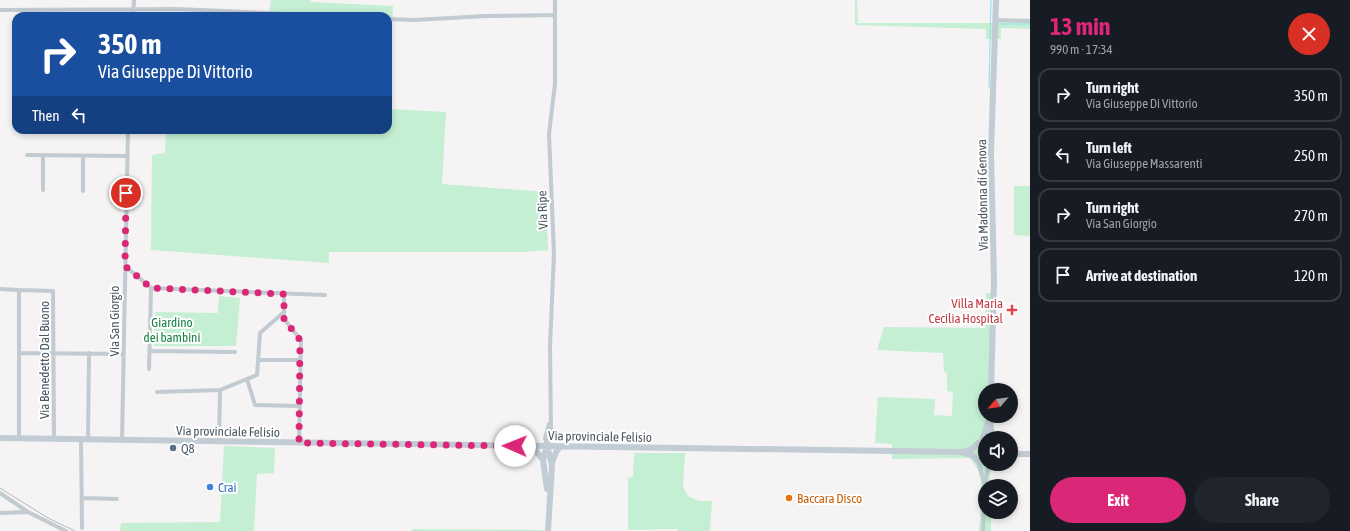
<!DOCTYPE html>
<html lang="en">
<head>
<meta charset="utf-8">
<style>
	body { margin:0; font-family:"Asap Condensed",sans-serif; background:#20242c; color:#f1f3f6; height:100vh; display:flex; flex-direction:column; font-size:15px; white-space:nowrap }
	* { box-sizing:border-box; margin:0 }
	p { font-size:13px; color:#9ea1a6 }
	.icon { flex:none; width:22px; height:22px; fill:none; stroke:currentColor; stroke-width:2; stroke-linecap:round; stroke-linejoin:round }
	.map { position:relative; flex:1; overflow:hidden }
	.panel { display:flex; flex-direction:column; background:#171b24; width:320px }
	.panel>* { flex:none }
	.top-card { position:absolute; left:12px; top:12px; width:380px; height:122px; border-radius:12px; box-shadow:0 2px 6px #0003; background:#1a4fa0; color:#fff; overflow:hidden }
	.needle { width:26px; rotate:242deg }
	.controls { position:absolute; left:978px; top:383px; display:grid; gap:8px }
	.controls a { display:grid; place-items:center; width:40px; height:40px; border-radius:50%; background:#171b24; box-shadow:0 2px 6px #0003; font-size:20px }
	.pin { position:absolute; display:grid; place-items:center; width:34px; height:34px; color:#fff; margin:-17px; border:2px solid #fff; border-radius:50%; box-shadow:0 1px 4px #0007 }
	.me { position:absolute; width:44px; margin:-22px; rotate:271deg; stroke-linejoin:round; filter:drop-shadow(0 0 3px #0008) }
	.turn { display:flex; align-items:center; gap:14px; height:84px; padding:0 20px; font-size:18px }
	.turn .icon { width:52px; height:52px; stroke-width:2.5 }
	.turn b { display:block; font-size:28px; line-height:34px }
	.then { display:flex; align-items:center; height:38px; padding:0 20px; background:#0003; gap:8px; font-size:15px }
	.round { display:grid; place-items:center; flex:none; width:42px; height:42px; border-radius:21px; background:#20242c }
	.summary { display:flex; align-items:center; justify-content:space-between; height:68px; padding:0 20px }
	h1 { font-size:24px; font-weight:700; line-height:30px; color:#db2777 }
	.primary-button { display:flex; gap:8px; margin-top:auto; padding:8px 20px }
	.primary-button a { flex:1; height:46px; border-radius:24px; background:#db2777; color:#fff; font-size:16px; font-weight:700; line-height:46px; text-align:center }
	.primary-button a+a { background:#20242c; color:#f1f3f6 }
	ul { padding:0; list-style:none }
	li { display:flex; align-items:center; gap:12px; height:54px; margin:0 8px 6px; padding:0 12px; border:2px solid #363941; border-radius:12px }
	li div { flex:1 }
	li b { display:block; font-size:15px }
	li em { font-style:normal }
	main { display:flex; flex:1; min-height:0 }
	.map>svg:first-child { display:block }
	.green { fill:#c4efd2 }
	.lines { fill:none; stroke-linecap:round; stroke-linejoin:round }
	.stream { stroke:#93deea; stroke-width:1 }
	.minor { stroke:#c1cbd1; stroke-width:4 }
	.secondary { stroke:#c1ccd5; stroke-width:6 }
	.rail { stroke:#b5b8bc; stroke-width:1 }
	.route { stroke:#db2777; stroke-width:7; stroke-dasharray:0 12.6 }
	.health-dot { fill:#e0444e; stroke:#fff; stroke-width:1.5 }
	.service-dot { fill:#5c6f8a; stroke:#fff; stroke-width:1.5 }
	.shop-dot { fill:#3f7fe0; stroke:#fff; stroke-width:1.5 }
	.food-dot { fill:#e8710a; stroke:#fff; stroke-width:1.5 }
	.labels { text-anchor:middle; stroke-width:4; stroke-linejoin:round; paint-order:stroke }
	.street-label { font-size:13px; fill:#4b5760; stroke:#fff }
	.health-label { font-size:13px; fill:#be3a42; stroke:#fff; text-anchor:end }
	.park-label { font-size:13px; fill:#1b8147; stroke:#fff }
	.service-label { font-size:13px; fill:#4e5e75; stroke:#fff; text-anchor:start }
	.shop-label { font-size:13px; fill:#366cbe; stroke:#fff; text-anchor:start }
	.food-label { font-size:13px; fill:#c56008; stroke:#fff; text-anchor:start }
</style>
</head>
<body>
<main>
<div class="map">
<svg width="1030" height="531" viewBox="0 0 1030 531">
	<rect width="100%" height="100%" fill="#f5f3f3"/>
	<path class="green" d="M271,0h40v2l82,4 -1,18h-4v-8h-119z
		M855,0h2l1,23h139v-4h33v10l-29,-1v11h-15v-10l-131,-4z
		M388,109l58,3 -4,72 104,8 2,58 -25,2h-194v11l-178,-13 1,-95 13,-2 1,-23h222z
		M1014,186h16v50l-16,-1z
		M986,293h9l-1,97h-9v26h8l1,22h-9v26h9l-4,10v12h-5v26h6v19h-12c1,-21 9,-58 -10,-73l-77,1v-15l-17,-1 3,-46 57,2 -1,16 18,1 1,-24 -6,-1v-18l-3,-1 -1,-19 -66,-3 7,-23 101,1z
		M219,296l21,2 -4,48h-82l1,-34 63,1z
		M224,446l51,2 -1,25 -17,1 -3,57h-134l1,-8 99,-1z
		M634,453h51l-2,34 5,9 11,5h13l-2,30h-32l-1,-2 -49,1v-52l5,-1z
		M412,529l131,1v1h-132z"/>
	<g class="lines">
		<path class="stream" d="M998,24h32
			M989,88l2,-88"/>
		<path class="minor" d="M0,10l177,-1 156,7
			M133,16l1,-16
			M388,19l26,1 72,-4 68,-1
			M996,20l34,1
			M27,155l100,1
			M43,190v-34
			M83,191v-35
			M125,266l26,22 174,7
			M0,289l19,1v148
			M19,290l34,1 1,148
			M284,294v25l17,21 -2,103
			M150,351l85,1
			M19,353l105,1
			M258,360h42
			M149,369l2,-81
			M247,379l8,26 45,1
			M157,392l63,-2 37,-15 3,-42 24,-21
			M81,440l1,88
			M88,440l1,-87
			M122,441l6,-311
			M219,442l1,-52
			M547,446l4,-11 -1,-89 4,-92 -5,-120 6,-50v-84
			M547,446l-2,-8 4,-14
			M978,461l7,24 -2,46
			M985,482l4,-18
			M0,493l28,19 38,19
			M82,498l35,1
			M0,513l28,-1"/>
		<path class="secondary" d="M991,390l3,-108 -3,-129 5,-153
			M990,420l2,18
			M0,438l960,14 12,3 6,6 7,1
			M982,441l8,-24
			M547,446l5,19 -4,66
			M528,448l8,3 7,9
			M962,452l10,-3 6,-6 7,-2
			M1011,454h19
			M552,463l4,-11 4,-5
			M547,489l-4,-29 4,-14"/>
		<path class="rail" d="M0,488l48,30 27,13"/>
	</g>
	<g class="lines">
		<path class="route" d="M126,193l-1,73 26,22 133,6v25l16,21 -1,103 216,3"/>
	</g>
	<path class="health-dot" d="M1010 304h4v4h4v4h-4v4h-4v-4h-4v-4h4z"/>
	<circle class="service-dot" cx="173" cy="448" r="4"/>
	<circle class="shop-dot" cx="210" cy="487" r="4"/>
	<circle class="food-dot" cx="789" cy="498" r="4"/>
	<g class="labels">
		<g class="street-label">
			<text transform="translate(982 195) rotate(-91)" y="5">Via Madonna di Genova</text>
			<text transform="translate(542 210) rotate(-92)" y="5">Via Ripe</text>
			<text transform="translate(114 321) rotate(-90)" y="5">Via San Giorgio</text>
			<text transform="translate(44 360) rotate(-90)" y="5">Via Benedetto Dal Buono</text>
			<text transform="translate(228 431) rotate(1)" y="5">Via provinciale Felisio</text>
			<text transform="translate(600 436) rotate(1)" y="5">Via provinciale Felisio</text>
		</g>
		<g class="health-label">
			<text x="1003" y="308">Villa Maria<tspan x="1003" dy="15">Cecilia Hospital</tspan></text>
		</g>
		<g class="park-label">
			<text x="172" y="327">Giardino<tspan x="172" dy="15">dei bambini</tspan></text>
		</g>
		<g class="service-label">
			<text x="181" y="453">Q8</text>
		</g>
		<g class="shop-label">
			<text x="218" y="492">Crai</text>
		</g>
		<g class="food-label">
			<text x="797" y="503">Baccara Disco</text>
		</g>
	</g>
</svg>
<div class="controls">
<a><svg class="needle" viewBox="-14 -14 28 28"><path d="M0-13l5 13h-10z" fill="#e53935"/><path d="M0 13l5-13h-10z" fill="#9ea1a6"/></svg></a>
<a><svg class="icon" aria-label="sound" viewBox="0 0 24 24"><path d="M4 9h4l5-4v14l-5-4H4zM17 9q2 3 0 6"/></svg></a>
<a><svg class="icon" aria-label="layers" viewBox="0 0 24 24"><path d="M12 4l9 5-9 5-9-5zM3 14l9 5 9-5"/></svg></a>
</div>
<div class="pin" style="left:126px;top:193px;background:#d93025"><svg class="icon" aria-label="arrive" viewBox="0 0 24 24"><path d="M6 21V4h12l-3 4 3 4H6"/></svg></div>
<svg class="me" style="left:515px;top:446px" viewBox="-20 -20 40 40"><circle r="19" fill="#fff"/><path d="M0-13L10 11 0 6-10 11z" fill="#db2777"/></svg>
<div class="top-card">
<div class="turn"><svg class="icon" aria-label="right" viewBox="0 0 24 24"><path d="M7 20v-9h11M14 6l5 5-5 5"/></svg><div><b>350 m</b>Via Giuseppe Di Vittorio</div></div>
<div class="then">Then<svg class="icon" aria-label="left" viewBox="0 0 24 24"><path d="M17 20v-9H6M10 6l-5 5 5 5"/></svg></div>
</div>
</div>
<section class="panel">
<div class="summary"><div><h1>13 min</h1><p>990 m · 17:34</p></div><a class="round" style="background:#d93025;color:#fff"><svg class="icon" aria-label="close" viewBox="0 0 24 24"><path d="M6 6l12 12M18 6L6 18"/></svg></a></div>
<ul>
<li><svg class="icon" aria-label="right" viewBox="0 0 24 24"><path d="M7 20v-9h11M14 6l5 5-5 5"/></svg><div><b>Turn right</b><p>Via Giuseppe Di Vittorio</p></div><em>350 m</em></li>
<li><svg class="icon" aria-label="left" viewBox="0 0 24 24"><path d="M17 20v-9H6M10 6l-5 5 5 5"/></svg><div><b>Turn left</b><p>Via Giuseppe Massarenti</p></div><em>250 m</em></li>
<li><svg class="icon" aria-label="right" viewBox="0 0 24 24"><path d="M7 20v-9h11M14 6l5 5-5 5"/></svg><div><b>Turn right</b><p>Via San Giorgio</p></div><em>270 m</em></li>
<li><svg class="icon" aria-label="arrive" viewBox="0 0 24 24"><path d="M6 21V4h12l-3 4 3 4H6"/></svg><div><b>Arrive at destination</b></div><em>120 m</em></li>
</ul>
<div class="primary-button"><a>Exit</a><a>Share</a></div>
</section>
</main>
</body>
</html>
